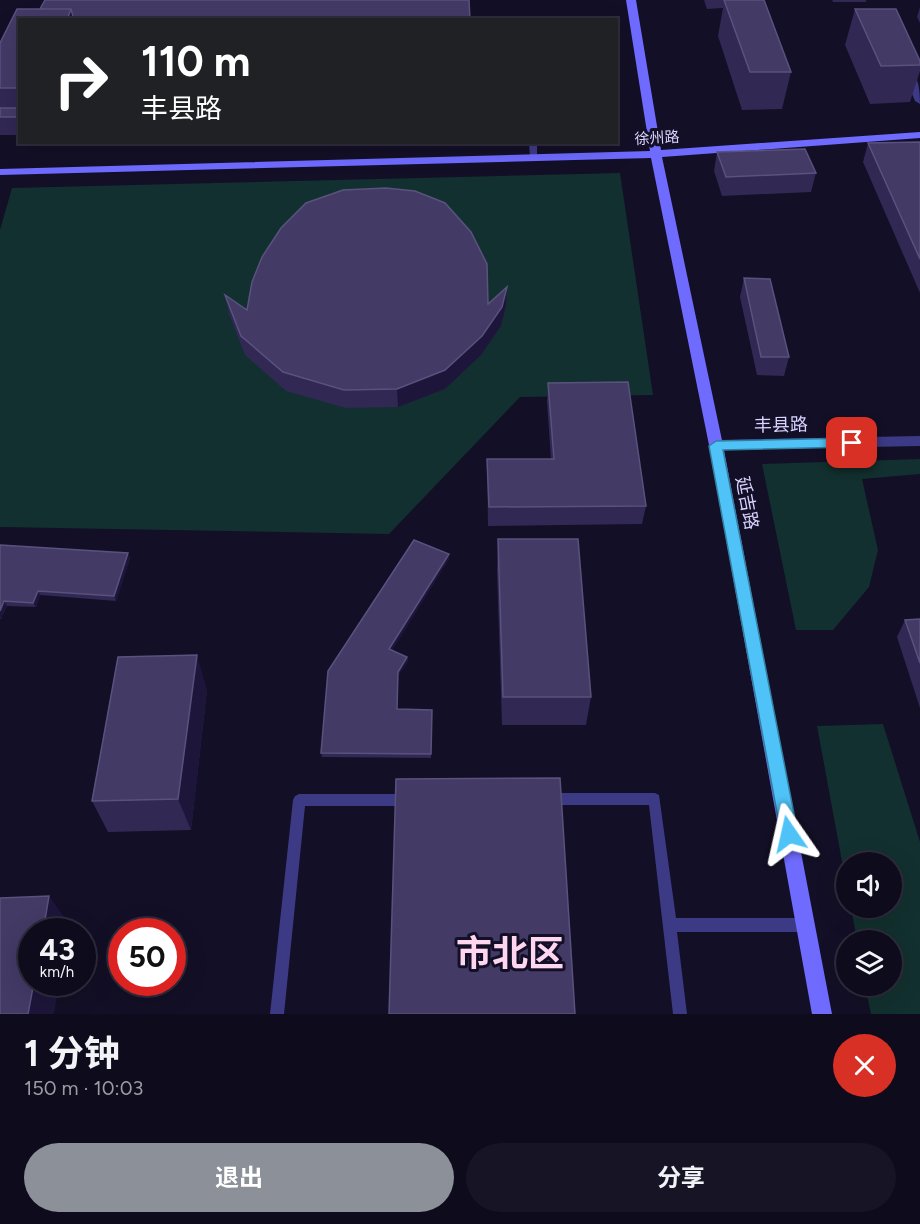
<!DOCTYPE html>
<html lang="zh">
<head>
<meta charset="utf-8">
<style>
	body { margin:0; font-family:Figtree,"Noto Sans SC",sans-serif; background:#171425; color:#f1f3f6; height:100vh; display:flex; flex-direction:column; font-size:22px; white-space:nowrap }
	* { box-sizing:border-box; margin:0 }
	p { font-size:20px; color:#9b9ba3 }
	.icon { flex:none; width:33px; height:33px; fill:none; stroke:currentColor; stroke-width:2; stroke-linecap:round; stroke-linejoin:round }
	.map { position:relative; height:1014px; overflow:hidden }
	.details { display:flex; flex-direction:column; background:#0e0b1c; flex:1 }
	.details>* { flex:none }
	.hud { position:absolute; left:18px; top:18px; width:600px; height:126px; border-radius:0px; box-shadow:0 6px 24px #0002,0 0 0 2px #2e2b3b; background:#202124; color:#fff; overflow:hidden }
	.controls { position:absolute; left:836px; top:852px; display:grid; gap:12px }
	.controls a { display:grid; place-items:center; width:66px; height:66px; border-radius:50%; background:#0e0b1c; box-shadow:0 6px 24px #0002,0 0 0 2px #2e2b3b; font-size:30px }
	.speed { position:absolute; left:18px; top:918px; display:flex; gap:12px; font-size:30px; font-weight:700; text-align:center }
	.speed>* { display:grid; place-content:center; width:78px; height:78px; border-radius:50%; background:#0e0b1c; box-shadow:0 6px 24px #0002,0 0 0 2px #2e2b3b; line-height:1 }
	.speed small { font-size:15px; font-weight:400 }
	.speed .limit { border:9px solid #d22; background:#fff; color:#111 }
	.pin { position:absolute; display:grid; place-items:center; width:51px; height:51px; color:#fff; margin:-26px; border-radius:12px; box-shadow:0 3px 9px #0006 }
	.me { position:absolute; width:66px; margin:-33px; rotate:349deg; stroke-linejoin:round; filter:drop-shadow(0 0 4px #0008) }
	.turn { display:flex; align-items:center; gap:21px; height:126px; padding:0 24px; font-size:27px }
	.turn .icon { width:78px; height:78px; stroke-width:2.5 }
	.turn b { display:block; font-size:42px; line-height:51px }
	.round { display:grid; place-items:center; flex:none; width:63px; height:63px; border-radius:32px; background:#171425 }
	.headline { display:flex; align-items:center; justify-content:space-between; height:102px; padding:0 24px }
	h1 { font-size:36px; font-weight:700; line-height:45px }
	.button { display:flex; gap:12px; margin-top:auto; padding:12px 24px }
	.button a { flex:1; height:69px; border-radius:36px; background:#8c9099; color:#fff; font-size:24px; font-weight:700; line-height:69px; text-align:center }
	.button a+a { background:#171425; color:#f1f3f6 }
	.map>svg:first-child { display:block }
	.green { fill:#12302f }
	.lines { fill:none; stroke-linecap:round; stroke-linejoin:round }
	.lane { fill:#3d3a85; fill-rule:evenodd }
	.street { fill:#3d3a85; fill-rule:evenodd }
	.secondary { fill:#6f6bff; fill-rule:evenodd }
	.wall { fill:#312854 }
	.shaded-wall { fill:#1d163a }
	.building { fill:#433a66; stroke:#5a527e; stroke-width:1.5 }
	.route { fill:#4fc3f7; stroke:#337fa1; stroke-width:1.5 }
	.labels { text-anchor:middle; stroke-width:6; stroke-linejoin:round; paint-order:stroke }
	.far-street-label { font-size:15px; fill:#d9d4ff; stroke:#130f26 }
	.street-label { font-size:18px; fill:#d9d4ff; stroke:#130f26 }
	.near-town-label { font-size:36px; font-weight:bold; fill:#ffd6f0; stroke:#130f26 }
</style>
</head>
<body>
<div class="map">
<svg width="920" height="1014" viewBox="0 0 920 1014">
	<rect width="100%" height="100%" fill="#130f26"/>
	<path class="green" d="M620,173l33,222 -133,2 -131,137 -389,-7v-297l12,-42z
		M920,459v15l-58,5 16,71 -9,37 -36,43h-37l-34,-166z
		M883,724l37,118v172h-49l-6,-28h26v-46h-34l-6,-32h40v-46h-45v21l-29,-157z"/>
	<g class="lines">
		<path class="lane" d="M529,142h8v17h-3l-4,-2z
			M547,793h108l4,2 17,123h130l5,2 2,5 -2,5 -5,2h-129l10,82h-14l-24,-209h-102l-4,-2 -2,-4 2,-4z
			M299,794h109l4,2 2,4 -2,4 -4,2h-103l-21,208h-14l23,-214 2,-4z"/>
		<path class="street" d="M907,67c12,6 13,25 13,37l-5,-3 -13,-31z
			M920,436v10l-204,4 -7,-5 7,-5z"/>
		<path class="secondary" d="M626,0h10l25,150 259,-18v6l-258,19 61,288 109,569h-20l-103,-569 -58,-287 -651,17v-6l650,-18z"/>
	</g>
	<path class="wall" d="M45,0h424l1,20h-450v115h-20v-92l17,-34h23z
		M704,0h60l27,72 -9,37 -40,1 -24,-74 5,-28 -16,1z
		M832,0h34v2h-33z
		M920,7v16l-3,-6z
		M855,9l65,52v10l-10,31 -40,2 -25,-59z
		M920,142v151l-57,-131 5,-19z
		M717,152l99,21 -5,19 -89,4 -8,-25z
		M744,278l45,79 -5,19 -27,-1 -17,-78z
		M507,287l-1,19 -5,20 -20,29 -36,34 -47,18 -52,1 -60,-17 -41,-36 -16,-41 -4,-19 22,15 241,-6z
		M548,383l98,123 -4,18 -154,2 -1,-67h64l-4,-57z
		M498,539l93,158 -5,28h-84l-5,-155z
		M0,545l130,13 -14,43 -76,-6 -4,12 -29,-1 -6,13h-1z
		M449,554v5l-57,91 15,7 1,4 -10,15 -1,33 35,1 -1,48 -109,-1 -1,-4z
		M920,619v89l-23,-71 8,-17z
		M207,690l-16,140 -83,2 -16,-31z"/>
	<path class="shaded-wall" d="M71,9l3,11h-7z
		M507,287l-1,19 -5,20 -20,29 -36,34 -47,18 -1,-18z
		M128,553l2,5 -14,43 -2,-5z
		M449,554v5l-59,95 -1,-5z
		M38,591l2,4 -4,12 -3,-4z
		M4,601l3,5 -6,13 -1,-1v-7z
		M197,655l10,35 -16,140 -13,-31z
		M407,657l1,4 -10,15 -1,38 1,-42z
		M49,896l20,28 -1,8h-25z
		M34,982h25l-5,32h-26z"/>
	<path class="building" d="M45,0h424l1,20h-396l-3,-11h-31z
		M724,0h40l27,72h-41z
		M17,9h54l-4,11h-47v68h-20v-45z
		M855,9h41l24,52v4l-39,1z
		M0,108h20v9h-20z
		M920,142v117l-52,-116z
		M805,149l11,24 -90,4 -9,-25z
		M386,188l29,3 30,12 26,29 16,32 1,40 19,-17 -5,20 -20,29 -37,34 -48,19 -53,1 -61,-18 -42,-36 -16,-41 22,15 5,-28 10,-25 19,-29 25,-25 37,-13z
		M744,278l26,1 19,78h-28z
		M628,382l18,124 -157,1 -2,-48h67l-6,-76z
		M498,539h80l13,158h-88z
		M414,540l35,14 -60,95 18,8 -9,15 -1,37 35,1 -1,44 -110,-1 7,-82z
		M0,545l128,8 -14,43 -76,-5 -5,12 -29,-2 -4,10z
		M920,619v44l-15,-43z
		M197,655l-19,144 -86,2 26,-144z
		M560,778l15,236h-186l7,-235z
		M49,896l-6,36h-11v50h2l-6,32h-28v-116z"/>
	<path class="route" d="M852,438l7,5 -7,4 -129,3 75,384 -3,5 -6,3 -6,-3 -2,-5 -72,-388 7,-5z"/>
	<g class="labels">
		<g class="far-street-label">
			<text transform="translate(657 138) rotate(-3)" y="5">徐州路</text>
		</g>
		<g class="street-label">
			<text transform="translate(781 425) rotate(-1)" y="6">丰县路</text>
			<text transform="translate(747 503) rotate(79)" y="6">延吉路</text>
		</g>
		<g class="near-town-label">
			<text x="510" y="966">市北区</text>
		</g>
	</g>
</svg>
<div class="controls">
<a><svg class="icon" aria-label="sound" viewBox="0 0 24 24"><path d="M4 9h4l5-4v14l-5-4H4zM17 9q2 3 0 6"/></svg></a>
<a><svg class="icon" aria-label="layers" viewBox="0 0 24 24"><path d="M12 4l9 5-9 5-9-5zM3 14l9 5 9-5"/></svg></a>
</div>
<div class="speed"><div>43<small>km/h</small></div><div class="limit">50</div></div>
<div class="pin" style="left:852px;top:443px;background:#d93025"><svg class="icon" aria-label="arrive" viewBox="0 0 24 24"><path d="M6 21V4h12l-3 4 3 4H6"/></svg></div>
<svg class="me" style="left:789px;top:834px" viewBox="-20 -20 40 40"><path d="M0-17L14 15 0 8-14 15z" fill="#4fc3f7" stroke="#fff" stroke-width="4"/></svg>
<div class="hud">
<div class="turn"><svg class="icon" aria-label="right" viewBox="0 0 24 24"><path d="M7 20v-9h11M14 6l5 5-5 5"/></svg><div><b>110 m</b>丰县路</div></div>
</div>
</div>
<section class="details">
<div class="headline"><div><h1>1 分钟</h1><p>150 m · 10:03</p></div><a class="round" style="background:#d93025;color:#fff"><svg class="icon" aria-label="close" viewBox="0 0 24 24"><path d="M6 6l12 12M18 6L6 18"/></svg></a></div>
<div class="button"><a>退出</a><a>分享</a></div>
</section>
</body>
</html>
